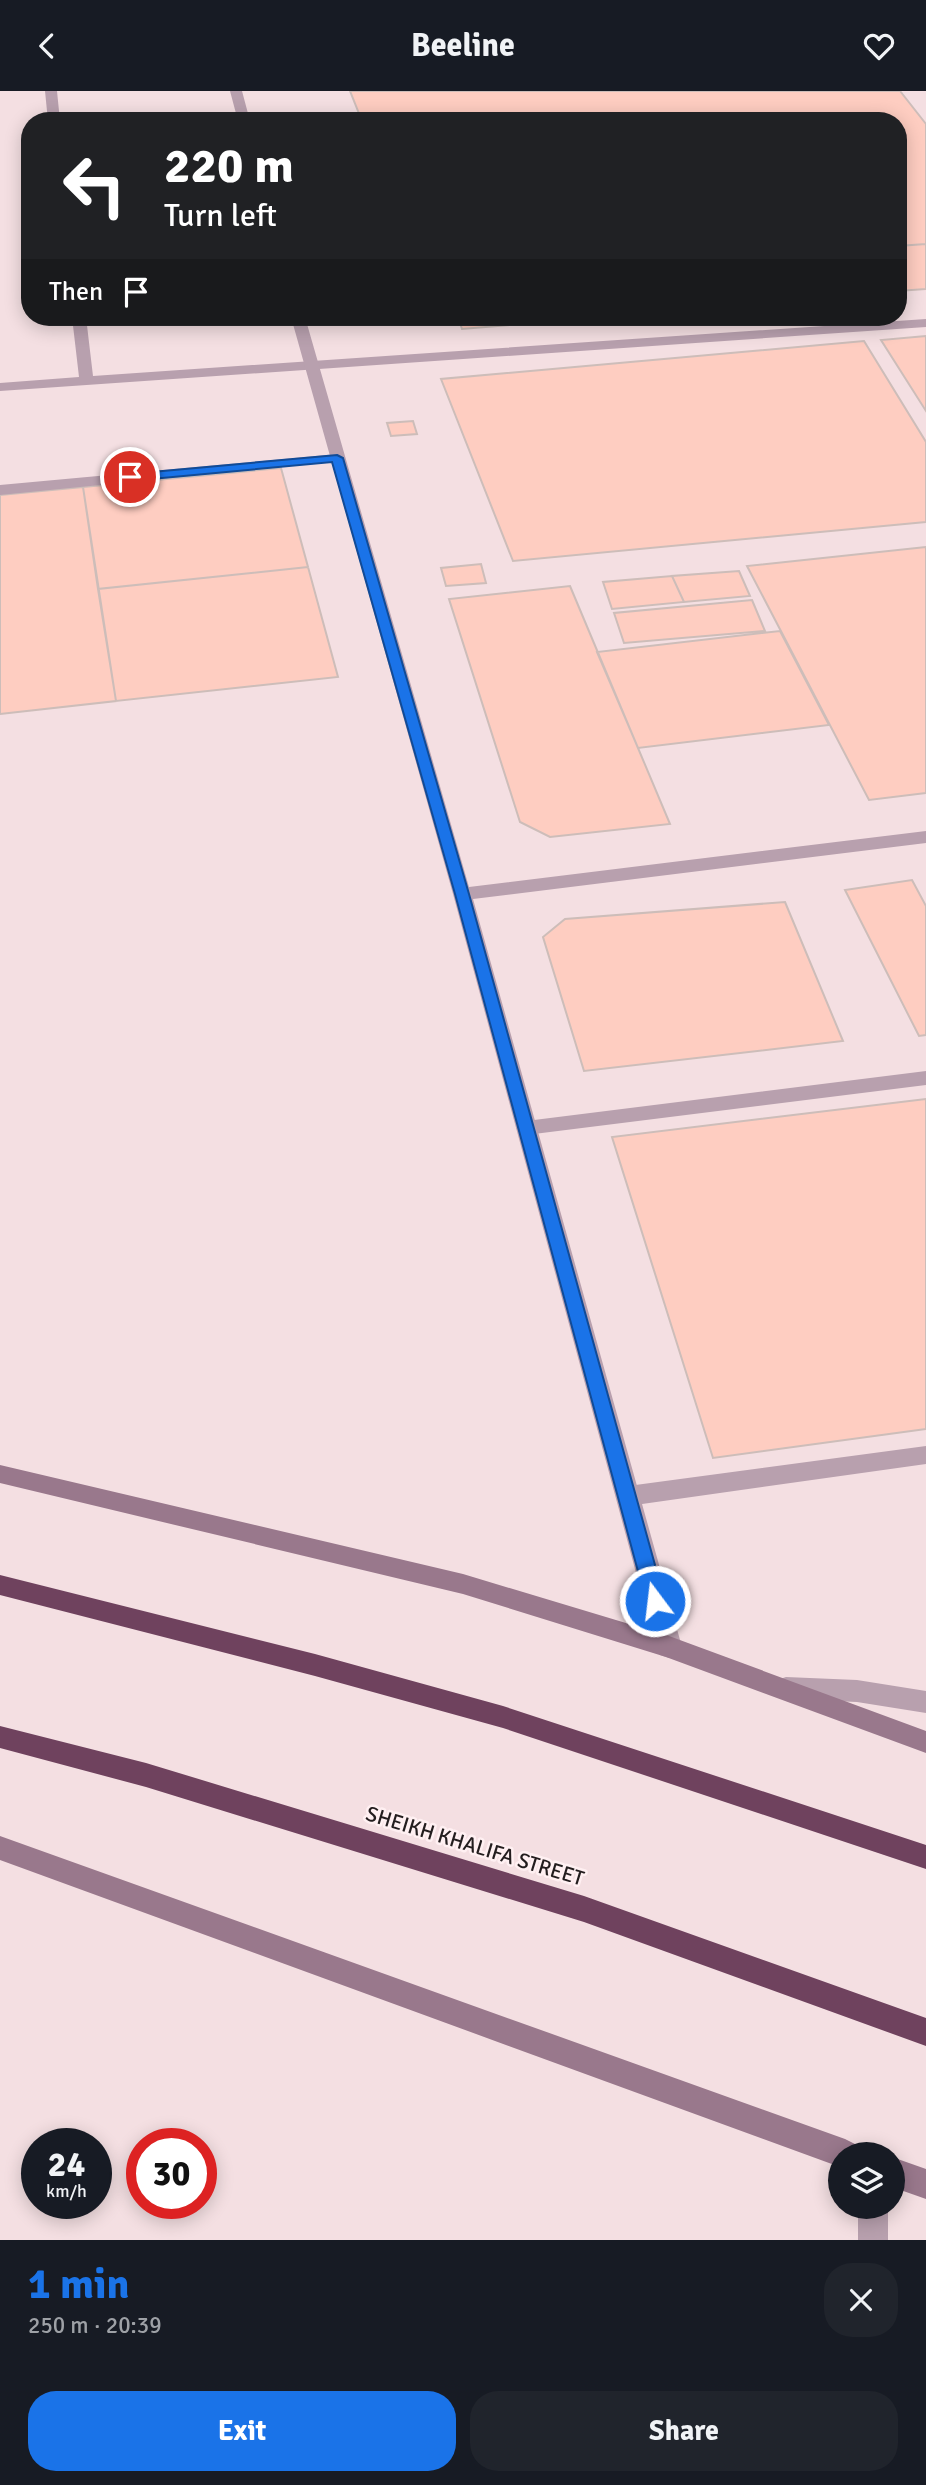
<!DOCTYPE html>
<html lang="en">
<head>
<meta charset="utf-8">
<style>
	body { margin:0; font-family:Signika,sans-serif; background:#20242c; color:#f1f3f6; height:100vh; display:flex; flex-direction:column; font-size:26px; white-space:nowrap }
	* { box-sizing:border-box; margin:0 }
	p { font-size:23px; color:#9ea1a6 }
	.icon { flex:none; width:38px; height:38px; fill:none; stroke:currentColor; stroke-width:2; stroke-linecap:round; stroke-linejoin:round }
	.map { position:relative; height:2149px; overflow:hidden }
	.drawer { display:flex; flex-direction:column; background:#171b24; flex:1 }
	.drawer>* { flex:none }
	.guide { position:absolute; left:21px; top:21px; width:886px; height:214px; border-radius:28px; box-shadow:0 4px 18px #0003; background:#202124; color:#fff; overflow:hidden }
	.buttons { position:absolute; left:828px; top:2051px; display:grid; gap:14px }
	.buttons a { display:grid; place-items:center; width:77px; height:77px; border-radius:50%; background:#171b24; box-shadow:0 4px 18px #0003; font-size:35px }
	.speed { position:absolute; left:21px; top:2037px; display:flex; gap:14px; font-size:35px; font-weight:700; text-align:center }
	.speed>* { display:grid; place-content:center; width:91px; height:91px; border-radius:50%; background:#171b24; box-shadow:0 4px 18px #0003; line-height:1 }
	.speed small { font-size:18px; font-weight:400 }
	.speed .limit { border:10px solid #d22; background:#fff; color:#111 }
	.pin { position:absolute; display:grid; place-items:center; width:60px; height:60px; color:#fff; margin:-30px; border:4px solid #fff; border-radius:50%; box-shadow:0 2px 7px #0007 }
	.me { position:absolute; width:77px; margin:-38px; rotate:345deg; stroke-linejoin:round; filter:drop-shadow(0 0 5px #0008) }
	.turn { display:flex; align-items:center; gap:24px; height:147px; padding:0 28px; font-size:32px }
	.turn .icon { width:91px; height:91px; stroke-width:2.5 }
	.turn b { display:block; font-size:49px; line-height:60px }
	.then { display:flex; align-items:center; height:66px; padding:0 28px; background:#0003; gap:14px; font-size:26px }
	.round { display:grid; place-items:center; flex:none; width:74px; height:74px; border-radius:28px; background:#20242c }
	.summary { display:flex; align-items:center; justify-content:space-between; height:119px; padding:0 28px }
	h1 { font-size:42px; font-weight:800; line-height:52px; color:#1a73e8 }
	.primary-button { display:flex; gap:14px; margin-top:auto; padding:14px 28px }
	.primary-button a { flex:1; height:80px; border-radius:28px; background:#1a73e8; color:#fff; font-size:28px; font-weight:800; line-height:80px; text-align:center }
	.primary-button a+a { background:#20242c; color:#f1f3f6 }
	header { display:flex; justify-content:space-between; align-items:center; height:91px; padding:0 28px; background:#171b24; font-size:32px; font-weight:800 }
	.map>svg:first-child { display:block }
	.built { fill:#f4dfe2; fill-rule:evenodd }
	.building { fill:#fecdc1; stroke:#cdbdb9; stroke-width:2 }
	.lines { fill:none; stroke-linecap:round; stroke-linejoin:round }
	.lane { fill:#b8a0ae; fill-rule:evenodd }
	.street { fill:#b8a0ae; fill-rule:evenodd }
	.secondary { fill:#99788c; fill-rule:evenodd }
	.highway { fill:#6f425e; fill-rule:evenodd }
	.route { fill:#1a73e8; stroke:#114b97; stroke-width:2 }
	.labels { text-anchor:middle; stroke-width:5; stroke-linejoin:round; paint-order:stroke }
	.near-street-label { font-size:21px; fill:#231d1e; stroke:#fff0f2 }
</style>
</head>
<body>
<header><svg class="icon" aria-label="back" viewBox="0 0 24 24"><path d="M15 5l-7 7 7 7"/></svg>Beeline<svg class="icon" aria-label="heart" viewBox="0 0 24 24"><path d="M12 20l-8-8c-3-5 5-10 8-4 3-6 11-1 8 4z"/></svg></header>
<div class="map">
<svg width="926" height="2149" viewBox="0 0 926 2149">
	<rect width="100%" height="100%" fill="#fff0f2"/>
	<path class="built" d="M0,0h926v2149h-926zM30,30h868v196h-868zM37,2053h59v59h-59zM142,2053h59v59h-59zM840,2063h52v53h-52z"/>
	<path class="building" d="M350,0h550l26,33v120l-28,2v-125h-536z
		M926,153v45l-28,2v-45z
		M458,226h145l-141,12z
		M926,245v75l-45,-71z
		M864,250l62,101v80l-413,39 -72,-182z
		M413,330l4,13 -26,2 -4,-13z
		M281,377l27,99 -210,22 -15,-102z
		M83,396l33,214 -116,13v-219z
		M926,456v246l-57,7 -122,-234z
		M481,473l5,19 -40,3 -5,-18z
		M308,476l30,110 -222,24 -18,-112z
		M739,480l11,25 -66,6 -12,-26z
		M672,485l12,26 -72,7 -9,-27z
		M570,495l68,162 32,76 -120,13 -30,-15 -71,-223z
		M752,509l13,31 -141,12 -10,-30z
		M780,540l49,94 -191,23 -41,-96z
		M912,789l14,26v129l-7,1 -74,-146z
		M785,811l58,139 -259,30 -41,-134 22,-18z
		M926,1008v330l-213,29 -101,-321z"/>
	<g class="lines">
		<path class="lane" d="M45,0h12l3,30h-12z
			M72,226h14l7,59 833,-57v8l-926,64v-8l79,-6z
			M337,363l7,4 -2,3 -342,34v-10z
			M926,980v14l-400,50 -10,-7 10,-7z
			M926,1355v18l-298,42 -8,-3 -4,-7 4,-7 8,-3z"/>
		<path class="street" d="M230,0h12l8,30h-12z
			M291,226h14l164,570 457,-56v12l-453,56 209,748 -4,8 -9,3 -9,-3 -4,-8 -203,-753z
			M786,1586l71,3 69,11v22l-69,-11 -71,-3 -9,-3 -4,-8 4,-8z
			M858,2116h30v33h-30z"/>
		<path class="secondary" d="M0,1374l463,109 206,62 257,95v22l-260,-96 -203,-63 -463,-111z
			M0,1745l845,303 10,5 5,10h-20v13l-840,-307z
			M892,2066l34,12v30l-34,-12z"/>
		<path class="highway" d="M0,1484l315,79 188,52 423,139v24l-423,-141 -188,-52 -315,-81z
			M0,1635l146,37 438,133 342,122v28l-342,-124 -438,-135 -146,-39z"/>
	</g>
	<path class="route" d="M337,364l6,3 126,436 196,707 -3,5h-13l-3,-5 -191,-707 -123,-432 -202,19 -6,-4 6,-3z"/>
	<g class="labels">
		<g class="near-street-label">
			<text transform="translate(475 1755) rotate(17)" y="7">SHEIKH KHALIFA STREET</text>
		</g>
	</g>
</svg>
<div class="buttons">
<a><svg class="icon" aria-label="layers" viewBox="0 0 24 24"><path d="M12 4l9 5-9 5-9-5zM3 14l9 5 9-5"/></svg></a>
</div>
<div class="speed"><div>24<small>km/h</small></div><div class="limit">30</div></div>
<div class="pin" style="left:130px;top:386px;background:#d93025"><svg class="icon" aria-label="arrive" viewBox="0 0 24 24"><path d="M6 21V4h12l-3 4 3 4H6"/></svg></div>
<svg class="me" style="left:655px;top:1510px" viewBox="-20 -20 40 40"><circle r="17" fill="#1a73e8" stroke="#fff" stroke-width="3"/><path d="M0-11L8 9 0 5-8 9z" fill="#fff"/></svg>
<div class="guide">
<div class="turn"><svg class="icon" aria-label="left" viewBox="0 0 24 24"><path d="M17 20v-9H6M10 6l-5 5 5 5"/></svg><div><b>220 m</b>Turn left</div></div>
<div class="then">Then<svg class="icon" aria-label="arrive" viewBox="0 0 24 24"><path d="M6 21V4h12l-3 4 3 4H6"/></svg></div>
</div>
</div>
<section class="drawer">
<div class="summary"><div><h1>1 min</h1><p>250 m · 20:39</p></div><a class="round"><svg class="icon" aria-label="close" viewBox="0 0 24 24"><path d="M6 6l12 12M18 6L6 18"/></svg></a></div>
<div class="primary-button"><a>Exit</a><a>Share</a></div>
</section>
</body>
</html>
